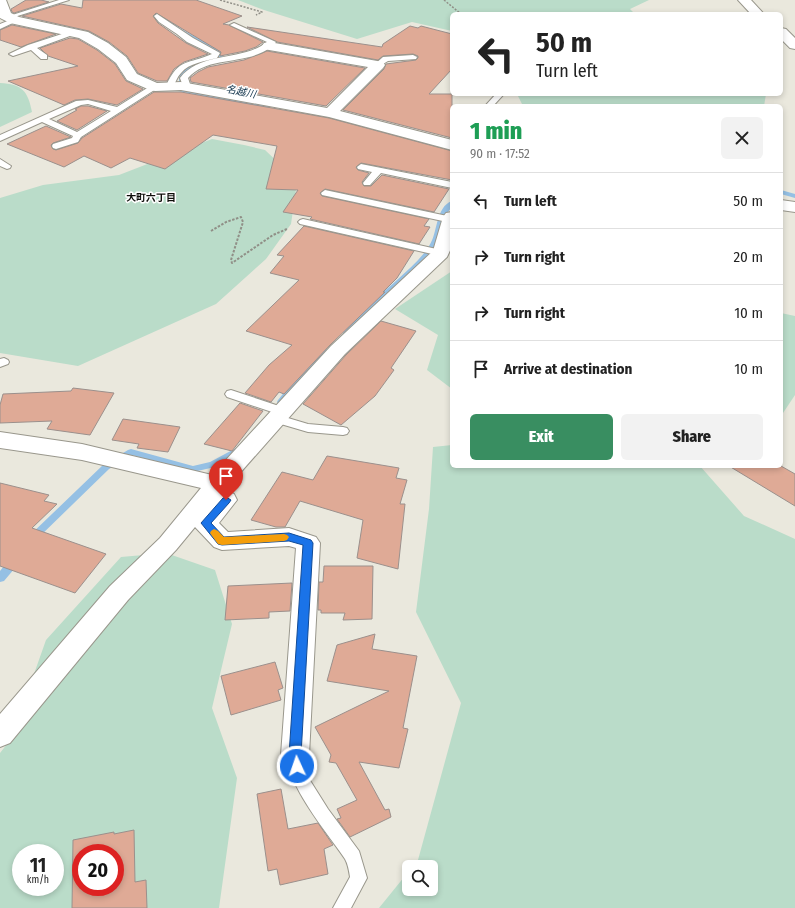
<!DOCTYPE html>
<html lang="en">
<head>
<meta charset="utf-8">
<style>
	body { margin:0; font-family:"Fira Sans Condensed","Noto Sans JP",sans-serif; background:#f2f2f2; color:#222; height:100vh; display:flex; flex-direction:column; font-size:15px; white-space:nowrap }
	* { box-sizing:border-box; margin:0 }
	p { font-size:13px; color:#767676 }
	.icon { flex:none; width:22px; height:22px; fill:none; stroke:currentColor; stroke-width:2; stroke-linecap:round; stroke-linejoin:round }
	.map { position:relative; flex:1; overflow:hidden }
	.panel { position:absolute; left:450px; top:104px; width:333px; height:364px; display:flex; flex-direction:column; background:#fff; border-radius:6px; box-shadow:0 2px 6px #0003 }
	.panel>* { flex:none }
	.guide { position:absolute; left:450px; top:12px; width:333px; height:84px; border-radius:6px; box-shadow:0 2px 6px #0003; background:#fff; color:#222; overflow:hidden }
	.tools { position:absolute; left:402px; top:860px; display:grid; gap:8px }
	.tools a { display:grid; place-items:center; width:36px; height:36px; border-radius:6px; background:#fff; box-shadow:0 2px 6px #0003; font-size:20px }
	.speed { position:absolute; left:12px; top:844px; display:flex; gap:8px; font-size:20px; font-weight:700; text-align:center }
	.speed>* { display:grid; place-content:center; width:52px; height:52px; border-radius:50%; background:#fff; box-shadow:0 2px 6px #0003; line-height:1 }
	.speed small { font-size:10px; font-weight:400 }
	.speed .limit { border:6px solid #d22; background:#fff; color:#111 }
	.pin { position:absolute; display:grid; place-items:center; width:34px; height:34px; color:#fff; margin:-41px -17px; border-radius:50% 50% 50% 0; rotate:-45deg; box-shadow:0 0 4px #0007 }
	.pin .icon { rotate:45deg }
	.me { position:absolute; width:44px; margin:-22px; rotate:357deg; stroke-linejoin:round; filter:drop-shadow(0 0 3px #0008) }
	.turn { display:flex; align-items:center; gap:14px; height:84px; padding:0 20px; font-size:18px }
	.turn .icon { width:52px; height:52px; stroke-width:2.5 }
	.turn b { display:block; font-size:28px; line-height:34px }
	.round { display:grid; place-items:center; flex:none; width:42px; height:42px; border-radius:6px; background:#f2f2f2 }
	.head { display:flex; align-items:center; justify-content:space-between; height:68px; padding:0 20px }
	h1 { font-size:24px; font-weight:800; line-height:30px; color:#1e9e55 }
	.primary-button { display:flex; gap:8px; margin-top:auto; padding:8px 20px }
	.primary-button a { flex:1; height:46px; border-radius:6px; background:#398e61; color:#fff; font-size:16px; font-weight:800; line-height:46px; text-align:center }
	.primary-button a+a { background:#f2f2f2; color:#222 }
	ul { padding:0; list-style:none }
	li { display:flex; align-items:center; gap:12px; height:56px; padding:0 20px; border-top:1px solid #e0e0e0 }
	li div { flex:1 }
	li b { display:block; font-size:15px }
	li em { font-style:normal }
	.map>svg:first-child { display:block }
	.green { fill:#badcc9; fill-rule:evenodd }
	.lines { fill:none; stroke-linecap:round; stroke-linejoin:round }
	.stream { fill:#95c0e4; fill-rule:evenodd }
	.building { fill:#dfaa96; stroke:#9b908c; fill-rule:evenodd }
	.lane-casing { stroke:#99978c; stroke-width:2 }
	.street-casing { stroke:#99978c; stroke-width:2 }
	.path-far1 { stroke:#908f87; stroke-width:1.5; stroke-dasharray:2 1.5; stroke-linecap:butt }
	.path { stroke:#908f87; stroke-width:2; stroke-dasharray:2.5 1.5; stroke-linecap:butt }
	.lane { fill:#fff; fill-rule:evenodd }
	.street { fill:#fff; fill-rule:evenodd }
	.route { fill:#1a73e8; stroke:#114b97 }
	.slow { fill:#f59e0b }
	.labels { text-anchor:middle; stroke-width:3; stroke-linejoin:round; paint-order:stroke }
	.far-water-label { font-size:10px; font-style:italic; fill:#0e3149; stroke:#fff }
	.far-neighbourhood-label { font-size:10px; font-weight:bold; fill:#0f0f0b; stroke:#fff }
</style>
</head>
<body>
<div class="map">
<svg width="795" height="908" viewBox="0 0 795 908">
	<rect width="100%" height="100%" fill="#eae8dd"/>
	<path class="green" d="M238,0h411l-19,9 5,5h-183v17l-40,-9 -55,17 -93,-29z
		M0,83c22,1 28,8 32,29l-32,15z
		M517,94h249l-2,12h-238l-4,-2z
		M212,139l32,6 21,5 20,19 11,20 -5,35 -25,35 -50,45 -138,62 -78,-13v-155l43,-13 76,-10z
		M452,271v118l-25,-19 11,-35 -43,-26z
		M781,313l14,3v79l-14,21z
		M452,445v21h248l44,50 51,23v369h-416l30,-37v18h22v-22h-18l5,-7 43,-157 -45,-91 13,-103 4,-62z
		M166,553l49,17 17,54 -20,84 25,70 -18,130h-219v-155l11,-14 35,-99 75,-83zM21,853h34v34h-34zM81,853h34v34h-34z"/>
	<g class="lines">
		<path class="stream" d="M140,0c15,0 20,13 30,21 12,10 36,21 50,29l4,6 -39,16 -2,17 85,17 2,1v2l-92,-18 2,-21 17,-8 21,-7 -2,-3 -49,-28 -18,-19z
			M781,190l14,4v4l-14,-4z
			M452,201v6l-5,6 -9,32 -13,18 -64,59 -11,13h-6l-1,-2 1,-2c16,-19 35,-35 53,-51 12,-11 24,-21 32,-34 9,-12 6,-39 23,-45z
			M326,349l4,3 -1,2 -25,25 -20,25h-6l-1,-2 1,-2 20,-25 25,-25z
			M238,447l4,3 -1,2 -26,15 -22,5 -61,-17 -23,14 -74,72h-6l-2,-3 76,-73 25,-15 3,-1 62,17 17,-4z
			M16,555l4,1 1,3 -1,3 -16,19 -4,1v-11l12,-15z"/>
	</g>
	<path class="building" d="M26,0h15l8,2 -35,11 -2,-1 -1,-3z
		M83,0h113l46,16 -19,8 6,1 34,17 -7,5 -11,4 -25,5 1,-4 -65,-39 -3,3 5,7 28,20 22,11 -24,8 -10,7 -7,12h-10l-19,-8 -11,-17 -18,-14 -20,-11 -67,-15 39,-12 21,4z
		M12,25l44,9 -35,13 -21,-7v-10z
		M410,26l8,2 3,-2 31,8v35l-23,25h23v44l-109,-28 41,-41 2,-5 30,-4 2,-2v-2l-5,-2 -30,2 -5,4 -101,-18 -30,-15 135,20 1,-3z
		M70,38l8,1 19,11 18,14 11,17 17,8 -26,16 -29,-6 -13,1 -11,5 -56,-24 70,-15 -30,-10 -8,-8z
		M267,51l98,17 -39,38 -135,-24 -1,-4 8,-6 10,-5 36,-7z
		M154,92h27l148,26 123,33v29l-91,-17 -5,4 2,3 11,3 -7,9 2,4h7l11,-11 67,14 -15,23 -109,-23 -5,4 2,3 107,23 -5,7 6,1 -11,17 -109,-25 2,-2 -29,-5 15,-22 -32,-1 11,-43 -64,-11 -48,34 -35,-11 -19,10 -27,-12 -20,11 -57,-23 39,-18 25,11 -18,6 -2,2 2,4 3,1 22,-7 4,-5z
		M81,106h7l19,5 -30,19 -20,-9 20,-11 -2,-1z
		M304,226l110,25 -17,27 -14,14h2l-55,53 -46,49 -5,-2 -8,10 -26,-9 24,-28 23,-20 -46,-14 53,-51 -29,-7 14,-17 -7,-1z
		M381,321l35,10 -25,37 3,2 -19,26 -34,29 -38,-21 43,-49z
		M73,388l41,5 -24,42 -43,-6 5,-8 -52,2v-18l3,-11 68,-3z
		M240,403l23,8 -31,40 -28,-7z
		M123,419l57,8 -12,25 -31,-4 2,-4 -27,-4z
		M327,456l72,12 -3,10 11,2 -7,24h5l-7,65 -41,-11 6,-38 -63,-19 -15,26h-9l-25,-7 31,-48 31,8z
		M729,466h52l14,8v32z
		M0,483l49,12 -5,6 13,3 -25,24 74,26 -31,39 -75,-27z
		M324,566h49l-1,53 -29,1 2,-7h-24v-3h-3l1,-28h4z
		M292,583l-2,28 -21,1v6l-44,2 3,-34z
		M375,634l-3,15 45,7 -14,72 5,1 -9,39 -40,-6 26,48 4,-1 2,8 -41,20 -13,-18 4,-1 -4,-9 20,-9 -21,-37 -7,-1 2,-7 -16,-28 74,-36 -62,-10 10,-36z
		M275,662l8,26 -5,2 3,10 -50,15 -10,-39z
		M281,789l7,40 30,-6 15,22 -9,4 4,25 -48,11 -3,-16 -9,2 -11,-77z
		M134,830l1,52 11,-2 1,28h-75l1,-68 41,-8v2zM81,853h34v34h-34z"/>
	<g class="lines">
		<defs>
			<path id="lane" d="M59,0h10l-58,18 -5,-1z
				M157,14l36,24 27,15 -3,5c-12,3 -28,5 -36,15 -4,4 -6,10 -8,15h-3l-4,-2c13,-29 22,-21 46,-32l-25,-12 -10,-8 -18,-12 -5,-6z
				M15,18l2,1v2l-17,8v-5z
				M234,23l42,19c-23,26 -66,11 -88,36l3,9 -1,2h-6l-4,-11c21,-27 62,-16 87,-36l-35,-16 -2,-1z
				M71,31h6l1,2 -41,15 10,7v4h-6l-10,-9 -18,6 -4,-2 19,-9z
				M413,55l4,2 -1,2 -28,2 -10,6 -4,-2 9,-8z
				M152,85h3l4,2 -78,50 -3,5 -22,7 -3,-1 -1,-2 1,-2 19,-6 1,-2 -31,-14 -42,19v-6l76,-34 12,-1 29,7zM88,104l23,7 -34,21 -28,-13 32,-14z
				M496,94h8l-11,12h-8z
				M0,159l11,7 -1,2 -3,1 -7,-3z
				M361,164l91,18v6l-71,-15 -11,12h-6l-1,-2 9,-11 -14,-3 -1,-2z
				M325,190l127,27v6l-130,-28 -1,-2z
				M303,219l138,31 5,3 -5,3 -141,-32 -2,-2 2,-2z
				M4,358l4,2 1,2 -1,2 -8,3v-8z
				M231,390l57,19 2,3 -2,3 -4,1 -57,-19 -2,-3 2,-3z
				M278,415l30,9 35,3 4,1 2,3 -2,3 -4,1 -35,-3 -34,-10 -2,-3 2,-3z
				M295,748l5,2 6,24 22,35 31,42 8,27 -16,30h-18l17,-31c-1,-6 -2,-13 -5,-18 -14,-22 -67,-83 -55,-109z"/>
			<path id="street" d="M0,0h6l5,13 8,4 69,15 20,11 18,14 11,17 20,9 24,-1 146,26 41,-41 -99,-17 -5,-1 -2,-3 2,-3 5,-1 114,20 2,3 -2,3 -43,43 112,29v10l-123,-33 -148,-27 -26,1 -5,-1 -23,-10 -11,-17 -18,-14 -19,-11 -69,-15 -10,-5z
				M738,0h13l13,14h-13z
				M781,28l5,1 9,9v11l-5,-1 -9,-9z
				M781,200l14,2v10l-14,-2z
				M452,212v34l-5,11 -102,97 -120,136 9,4 3,6 -18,23 9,9 61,-4 27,9 4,6 -11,212 -4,9 -10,4 -10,-4 -4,-9 15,-207 -7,-2 -67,4 -8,-3 -19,-20 -19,23 -48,50 -118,143 -10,4v-33l110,-128 50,-48 41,-50 -119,-28 -82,-12v-16l82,12 130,31 119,-129 102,-95 10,-34 3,-4z"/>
		</defs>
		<use href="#lane" class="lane-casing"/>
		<use href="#street" class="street-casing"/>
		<path class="path-far1" d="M220,0l42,12 -6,3
			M444,0l17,14"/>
		<path class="path" d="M211,231l15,-9 15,-5 2,5 -12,38 1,3 41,-28 14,-6"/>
		<use href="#lane" class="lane"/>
		<use href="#street" class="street"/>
	</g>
	<path class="route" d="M226,497l5,3 -2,3 -18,20 13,14 65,-4 22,7 2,3 -12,212 2,11 -2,3 -4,2 -4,-2 -4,-14 14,-210 -14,-4 -67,4 -4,-1 -17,-21 22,-25z"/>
	<path class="slow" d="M214,529l4,2 6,6 60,-3 3,1 2,2 -2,3 -3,1 -62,4 -4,-1 -8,-11 1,-2z"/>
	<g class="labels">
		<g class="far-water-label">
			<text transform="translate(241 91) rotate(11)" y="4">名越川</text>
		</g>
		<g class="far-neighbourhood-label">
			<text x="151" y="201">大町六丁目</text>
		</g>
	</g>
</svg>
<div class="tools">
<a><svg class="icon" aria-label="search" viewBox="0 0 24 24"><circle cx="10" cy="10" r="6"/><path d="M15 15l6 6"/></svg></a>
</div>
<div class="speed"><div>11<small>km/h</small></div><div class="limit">20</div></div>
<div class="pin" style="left:226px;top:500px;background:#d93025"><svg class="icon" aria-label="arrive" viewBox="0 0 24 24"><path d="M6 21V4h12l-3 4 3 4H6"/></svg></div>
<svg class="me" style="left:297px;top:766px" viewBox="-20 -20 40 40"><circle r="17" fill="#1a73e8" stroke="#fff" stroke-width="3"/><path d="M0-11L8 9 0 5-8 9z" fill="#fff"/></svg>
<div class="guide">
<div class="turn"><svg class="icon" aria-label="left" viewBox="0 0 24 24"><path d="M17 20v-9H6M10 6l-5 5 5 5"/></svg><div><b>50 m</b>Turn left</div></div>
</div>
<section class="panel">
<div class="head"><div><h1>1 min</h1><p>90 m · 17:52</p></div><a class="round"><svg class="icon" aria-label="close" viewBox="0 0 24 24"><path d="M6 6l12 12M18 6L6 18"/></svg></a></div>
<ul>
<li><svg class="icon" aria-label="left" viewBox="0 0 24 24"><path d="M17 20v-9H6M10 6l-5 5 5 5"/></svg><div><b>Turn left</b></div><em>50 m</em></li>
<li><svg class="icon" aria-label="right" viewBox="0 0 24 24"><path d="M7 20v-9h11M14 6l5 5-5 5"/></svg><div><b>Turn right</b></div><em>20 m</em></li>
<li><svg class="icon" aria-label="right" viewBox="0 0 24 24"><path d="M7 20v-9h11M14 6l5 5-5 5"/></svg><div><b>Turn right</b></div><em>10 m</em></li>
<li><svg class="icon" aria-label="arrive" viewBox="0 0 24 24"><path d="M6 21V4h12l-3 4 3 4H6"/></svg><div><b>Arrive at destination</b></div><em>10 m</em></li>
</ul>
<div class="primary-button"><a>Exit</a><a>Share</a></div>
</section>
</div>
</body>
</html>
